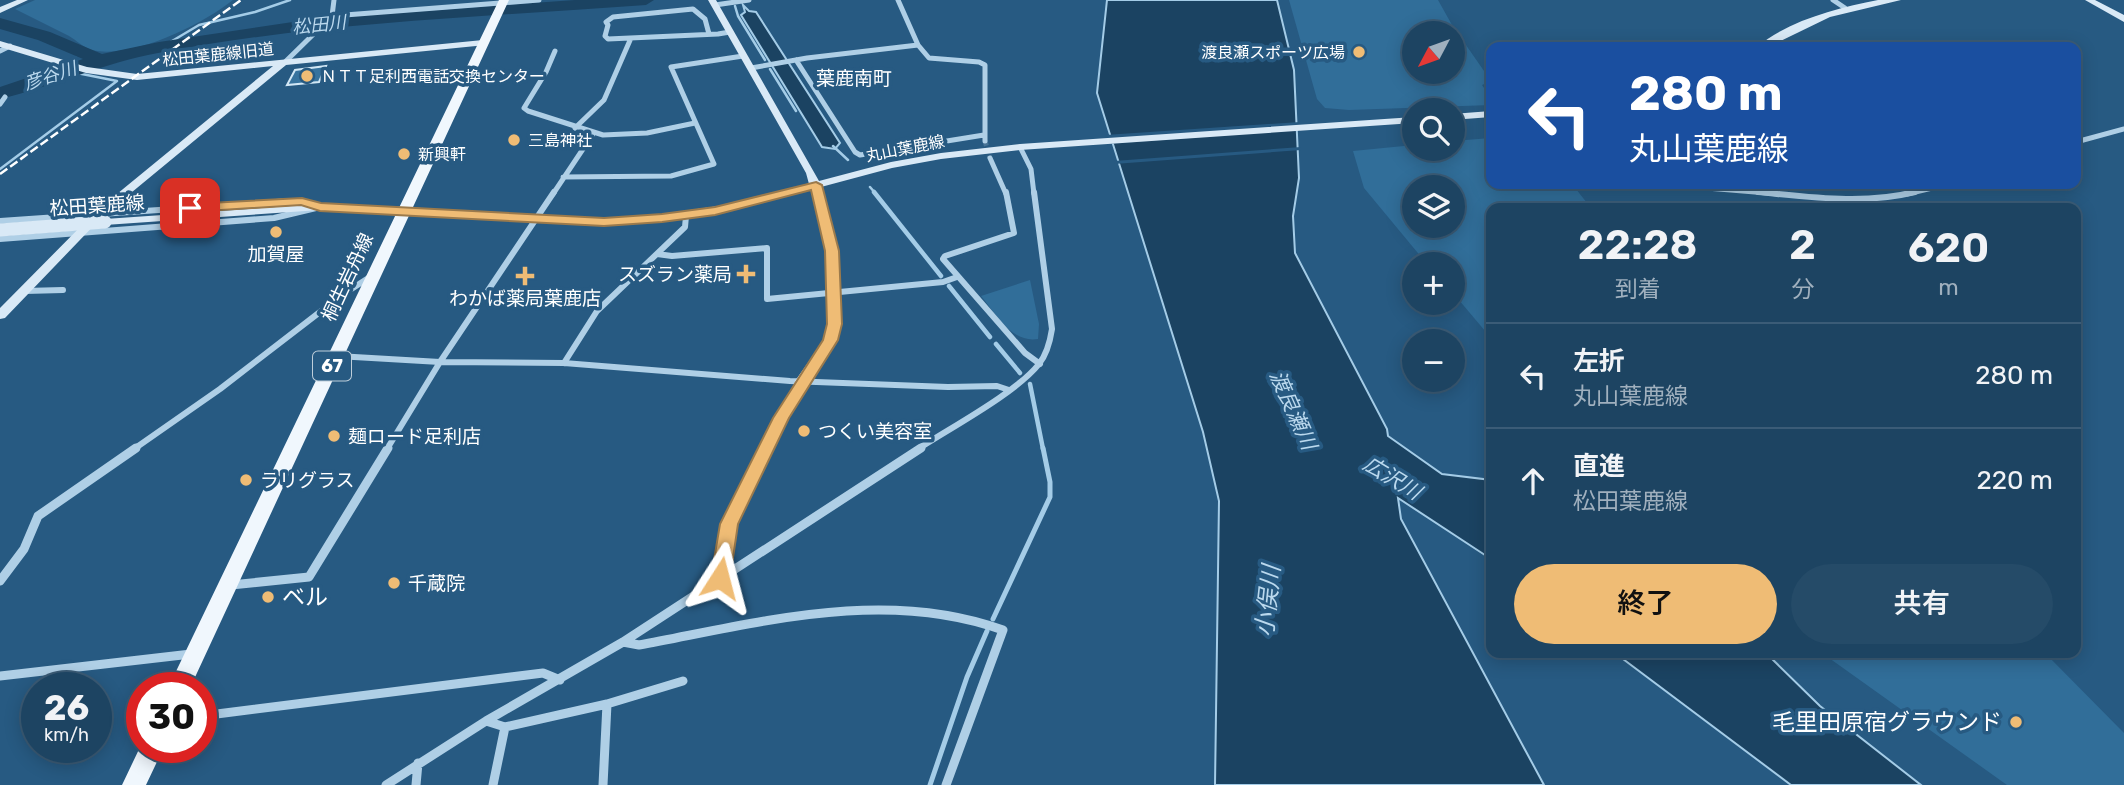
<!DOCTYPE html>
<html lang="ja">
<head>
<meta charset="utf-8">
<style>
	body { margin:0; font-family:Rubik,"Noto Sans JP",sans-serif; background:#254b68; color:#f1f3f6; height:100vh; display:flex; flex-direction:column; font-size:26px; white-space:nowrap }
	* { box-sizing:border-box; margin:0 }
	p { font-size:23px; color:#a0b0be }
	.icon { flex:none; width:38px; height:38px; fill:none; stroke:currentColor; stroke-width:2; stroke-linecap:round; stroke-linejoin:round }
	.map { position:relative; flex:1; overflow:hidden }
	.details { position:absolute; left:1486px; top:203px; width:595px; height:455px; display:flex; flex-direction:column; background:#1d4462; border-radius:14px; box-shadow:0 4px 18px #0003,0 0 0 2px #3b5c77 }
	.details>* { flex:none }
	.banner { position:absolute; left:1486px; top:42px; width:595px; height:147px; border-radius:14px; box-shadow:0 4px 18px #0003,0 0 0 2px #3b5c77; background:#1a4fa0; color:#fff; overflow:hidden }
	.needle { width:46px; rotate:229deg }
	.controls { position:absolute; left:1402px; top:21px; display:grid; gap:14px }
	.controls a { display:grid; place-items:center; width:63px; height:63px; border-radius:50%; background:#1d4462; box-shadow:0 4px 18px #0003,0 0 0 2px #3b5c77; font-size:35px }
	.speed { position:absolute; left:21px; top:672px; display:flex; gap:14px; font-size:35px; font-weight:700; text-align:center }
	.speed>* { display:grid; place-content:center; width:91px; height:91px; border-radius:50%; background:#1d4462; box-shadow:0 4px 18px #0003,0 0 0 2px #3b5c77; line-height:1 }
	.speed small { font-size:18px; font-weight:400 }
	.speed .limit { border:10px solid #d22; background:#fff; color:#111 }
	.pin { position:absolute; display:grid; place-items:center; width:60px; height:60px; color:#fff; margin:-30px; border-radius:14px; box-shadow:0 4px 10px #0006 }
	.me { position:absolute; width:77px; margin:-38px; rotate:9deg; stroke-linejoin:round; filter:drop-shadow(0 0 5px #0008) }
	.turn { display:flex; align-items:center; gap:24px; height:147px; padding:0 28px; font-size:32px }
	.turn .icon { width:91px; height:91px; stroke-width:2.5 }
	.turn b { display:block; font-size:49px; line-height:60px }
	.eta { display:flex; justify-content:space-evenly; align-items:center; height:119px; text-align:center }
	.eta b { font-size:42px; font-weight:600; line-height:49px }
	.action { display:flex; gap:14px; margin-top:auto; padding:14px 28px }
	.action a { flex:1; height:80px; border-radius:42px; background:#efbc75; color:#111; font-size:28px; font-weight:600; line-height:80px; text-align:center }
	.action a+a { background:#254b68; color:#f1f3f6 }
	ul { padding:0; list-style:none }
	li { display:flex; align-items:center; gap:21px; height:105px; padding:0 28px; border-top:2px solid #3b5c77 }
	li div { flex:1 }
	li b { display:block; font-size:26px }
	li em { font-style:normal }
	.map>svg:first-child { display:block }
	.green { fill:#316e99; fill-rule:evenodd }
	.water { fill:#1b4362; stroke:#a4cce7; stroke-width:2 }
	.pier { fill:#275a82 }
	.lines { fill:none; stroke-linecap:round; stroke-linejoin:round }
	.stream-far2 { stroke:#a4cce7; stroke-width:2.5 }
	.stream-far1 { stroke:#a4cce7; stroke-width:4.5 }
	.stream { stroke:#a4cce7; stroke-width:5 }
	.river { fill:#1b4362; fill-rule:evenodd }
	.building { fill:#37739e; stroke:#d2e7f5; stroke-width:2 }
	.street-tunnel { stroke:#477395; stroke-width:5; stroke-dasharray:5 2.5; stroke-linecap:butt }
	.street-far2 { stroke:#afcfe6; stroke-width:5 }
	.street-far1 { stroke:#afcfe6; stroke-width:6 }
	.street { stroke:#afcfe6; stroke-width:9 }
	.secondary { fill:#d9e9f6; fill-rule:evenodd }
	.primary { fill:#f0f7fd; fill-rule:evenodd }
	.rail { stroke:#fff; stroke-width:2.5; stroke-dasharray:9 3.5; stroke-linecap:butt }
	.secondary-bridge { stroke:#d9e9f6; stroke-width:13 }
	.route { fill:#efbc75; stroke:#9b7a4c; stroke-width:2 }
	.poi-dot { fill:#efbc75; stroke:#275a82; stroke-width:2.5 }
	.labels { text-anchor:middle; stroke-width:7; stroke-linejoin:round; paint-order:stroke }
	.far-poi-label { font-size:16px; fill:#fff; stroke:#275a82; text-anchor:start }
	.far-street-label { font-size:16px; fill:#fff; stroke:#275a82 }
	.far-water-label { font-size:18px; font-style:italic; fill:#bbd9ee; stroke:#275a82 }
	.shield { fill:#275a82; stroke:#beceda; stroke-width:2 }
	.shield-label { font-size:18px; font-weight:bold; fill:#fff }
	.far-quarter-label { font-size:19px; fill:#fff; stroke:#275a82 }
	.street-label { font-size:19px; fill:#fff; stroke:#275a82 }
	.poi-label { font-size:19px; fill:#fff; stroke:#275a82; text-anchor:start }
	.water-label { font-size:21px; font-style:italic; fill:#bbd9ee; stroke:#275a82 }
	.near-poi-label { font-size:23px; fill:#fff; stroke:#275a82; text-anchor:start }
	.near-water-label { font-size:24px; font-style:italic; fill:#bbd9ee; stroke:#275a82 }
</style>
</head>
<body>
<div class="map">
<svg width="2124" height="785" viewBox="0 0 2124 785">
	<rect width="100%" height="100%" fill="#275a82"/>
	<path class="green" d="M35,0h198c-30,24 -102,60 -141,50 -8,-2 -16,-10 -23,-14 -18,-9 -36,-18 -54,-27z
		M1289,0h149l14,25 39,56 -9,4 9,13v7l-142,5 -24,-2 -8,-9zM1414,33h38v39h-38z
		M1491,138v46h81l19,24h-100v130l-38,-45 -1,-29h-25l-63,-76 -11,-37 61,-6v4h38l1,-8zM1414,187h38v39h-38z
		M1030,280l9,44 -1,15c-27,4 -41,-24 -57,-43z
		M1822,653h223l79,80v52h-117z"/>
	<path class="water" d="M1107,0h170l17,70 5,108 -6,38 2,37 92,176 1,7 54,38 49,6v79l-93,-61 3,21 143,266h-329l4,-284 -16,-69 -106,-339z
		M743,5l6,6 7,1 84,131 -5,6 -13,-2 -81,-132 4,-3z
		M1615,653h151l54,53 101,79h-130z"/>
	<path class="pier" d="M1300,122v8l-192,14 -3,-9z
		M1301,147v3l-187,14v-3z"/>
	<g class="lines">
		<path class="stream-far2" d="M735,6l3,10 27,44
			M162,47l37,-22 56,-13 35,-12
			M770,69l26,42
			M833,146l15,14
			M0,169l117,-88 -50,-10
			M870,187l6,7"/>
		<path class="stream-far1" d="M874,192l67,84
			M949,286l41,51
			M996,344l24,29
			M1030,384l13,65"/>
		<path class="stream" d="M993,619l57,-122v-15l-7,-34
			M930,785l37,-108 20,-46"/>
		<path class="river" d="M575,0h79l-8,5c-163,12 -327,17 -488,48 -54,10 -104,33 -158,46v-12l83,-28 -45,-19 -38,-11v-11l50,14 52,22 57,-12 154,-23z"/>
	</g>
	<path class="building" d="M326,66l-7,16 -32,3 8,-15z"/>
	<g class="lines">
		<path class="street-tunnel" d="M985,141l5,17"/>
		<path class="street-far2" d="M898,0l20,45 11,13 50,4 6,3v76
			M1833,0l12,8
			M715,5l34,-5
			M332,16l207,-16
			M709,34l-4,-15 -12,-10 -80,8 -7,5 2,3 -3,11 3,3 110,-5 12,-2
			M0,51l10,-5
			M555,51l-9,21 -22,36 4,3 75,24 44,-2 48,-10
			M796,60l59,92 5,3 124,-20
			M283,64l49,-48 2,-16
			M751,68l56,-10 111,-13
			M0,104l5,-7
			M575,128l29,-28 27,-62
			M2076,142l48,-13
			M1020,147l11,22 3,25
			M990,158l16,36
			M563,177l108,-1 43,-12 -43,-97 72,-11
			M1658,184l121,10
			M553,194l40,-60
			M1907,194l42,-10"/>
		<path class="street-far1" d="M1006,192l8,41 -69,23 -2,3 82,94 15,11
			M1758,192c52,5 105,13 157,0
			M0,221l290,-20 30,6
			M0,239l274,-21 42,-10
			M657,254l15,2 95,-8v51l176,-17 14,-5
			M25,291l38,-1
			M337,356l103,6 124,1 226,18 158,6 49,-1 12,4
			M564,363l33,-52 88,-84 1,-11
			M134,449l86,-60 122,-94 28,-18
			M387,449l53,-87 114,-170
			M767,449l35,-68
			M918,449c32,-21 98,-56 121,-85 8,-10 11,-22 13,-35l-18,-137"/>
		<path class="street" d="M721,578l8,-54 39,-76
			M0,581l24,-32 14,-33 98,-68
			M231,585l78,-8 79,-129
			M623,642l16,3c119,-22 245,-58 364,-15l-57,155
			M0,676l191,-22
			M201,716l342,-43 17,7
			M486,721l19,6 102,-23 76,-23
			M386,785l100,-64 137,-79 298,-194
			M416,785l2,-22
			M493,785l12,-58
			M603,785l4,-81"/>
		<path class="secondary" d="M17,0h11l-28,13v-6z
			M708,0h8l103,181 72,-19 50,-9 79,-9 394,-27v6l-394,27 -79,9 -49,9 -71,19 17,64 3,73 -3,16 -31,44 -5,1 -7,-4 29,-41 3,-16 -1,-73 -15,-61 -77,20 -94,13 -69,1 -165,-11 -86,-3 -215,15 -6,-3 6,-3 215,-15 86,3 165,11 69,-1 93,-13 76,-20 -3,-11z
			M1878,0h23l-71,17 -62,30h-11c32,-27 81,-39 121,-47z
			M2085,0h10l29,15v7z
			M483,40l5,3 -2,2 -200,20 -183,151 -98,102 -5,1v-11l95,-96 178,-146 -136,14 -51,-7 -86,-26v-6l87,26 50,7z
			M1491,111v6l-39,3v-6z"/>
		<path class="primary" d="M499,0h10l-319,688h-22z
			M142,743v4h22l-18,38h-24z"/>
		<path class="rail" d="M0,174l241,-174"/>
		<path class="secondary-bridge" d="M0,230l105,-8"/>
	</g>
	<path class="route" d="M816,182l6,3 17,66 3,73 -4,16 -49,78 -51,106 -8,54 -3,6 -7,2 -6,-2 -3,-6 9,-54 53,-106 50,-78 4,-16 -2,-73 -14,-61 -96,25 -53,7 -58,4 -284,-15 -19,-6 -111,7 -7,-4 7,-4 112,-6 19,5 283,15 58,-4 53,-7z"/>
	<g class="poi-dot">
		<circle cx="1359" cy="52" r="7"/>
		<circle cx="307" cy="76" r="7"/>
		<circle cx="514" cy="140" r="7"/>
		<circle cx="404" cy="154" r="7"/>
		<circle cx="276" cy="232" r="7"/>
		<path d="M742.5 263.5h7v7h7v7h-7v7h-7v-7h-7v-7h7z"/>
		<path d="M521.5 265.5h7v7h7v7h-7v7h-7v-7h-7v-7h7z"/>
		<circle cx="804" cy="431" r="7"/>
		<circle cx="334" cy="436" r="7"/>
		<circle cx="246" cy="480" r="7"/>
		<circle cx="394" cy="583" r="7"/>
		<circle cx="268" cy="597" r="7"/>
		<circle cx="2016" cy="722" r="7"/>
	</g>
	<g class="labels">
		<g class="far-poi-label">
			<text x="1345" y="58" text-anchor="end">渡良瀬スポーツ広場</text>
			<text x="321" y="82">ＮＴＴ足利西電話交換センター</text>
			<text x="528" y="146">三島神社</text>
			<text x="418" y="160">新興軒</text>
		</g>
		<g class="far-street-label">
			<text transform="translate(218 54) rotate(-6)" y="6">松田葉鹿線旧道</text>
			<text transform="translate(905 148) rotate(-11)" y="6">丸山葉鹿線</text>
		</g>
		<g class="far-water-label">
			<text transform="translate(319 25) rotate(-6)" y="6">松田川</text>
			<text transform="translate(50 76) rotate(-18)" y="6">彦谷川</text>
		</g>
		<rect class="shield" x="313" y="351.5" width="38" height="29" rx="5"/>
		<g class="shield-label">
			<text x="332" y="372">67</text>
		</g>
		<g class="far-quarter-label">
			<text x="854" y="85">葉鹿南町</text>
		</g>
		<g class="street-label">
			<text transform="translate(97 205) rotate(-4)" y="7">松田葉鹿線</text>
			<text transform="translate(347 277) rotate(-65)" y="7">桐生岩舟線</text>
		</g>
		<g class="poi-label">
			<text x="276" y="261" text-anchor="middle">加賀屋</text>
			<text x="732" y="281" text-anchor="end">スズラン薬局</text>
			<text x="525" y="305" text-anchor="middle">わかば薬局葉鹿店</text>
			<text x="818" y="438">つくい美容室</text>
			<text x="348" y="443">麺ロード足利店</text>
			<text x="260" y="487">ラリグラス</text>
			<text x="408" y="590">千蔵院</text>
		</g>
		<g class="water-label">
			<text transform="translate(1293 410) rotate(66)" y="7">渡良瀬川</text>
			<text transform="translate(1392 478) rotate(31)" y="7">広沢川</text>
		</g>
		<g class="near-poi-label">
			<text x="282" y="605">ベル</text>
			<text x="2002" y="730" text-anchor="end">毛里田原宿グラウンド</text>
		</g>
		<g class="near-water-label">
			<text transform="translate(1268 601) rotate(-84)" y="8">小俣川</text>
		</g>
	</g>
</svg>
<div class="controls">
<a><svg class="needle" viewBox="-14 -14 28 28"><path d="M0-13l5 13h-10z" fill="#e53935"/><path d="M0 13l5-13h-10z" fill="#a0b0be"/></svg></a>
<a><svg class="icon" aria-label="search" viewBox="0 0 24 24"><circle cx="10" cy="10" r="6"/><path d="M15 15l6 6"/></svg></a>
<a><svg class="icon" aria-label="layers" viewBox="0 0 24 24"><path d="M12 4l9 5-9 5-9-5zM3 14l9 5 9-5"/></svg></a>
<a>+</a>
<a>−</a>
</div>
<div class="speed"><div>26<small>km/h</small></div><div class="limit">30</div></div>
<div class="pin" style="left:190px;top:208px;background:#d93025"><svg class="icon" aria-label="arrive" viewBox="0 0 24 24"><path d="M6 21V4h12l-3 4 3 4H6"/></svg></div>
<svg class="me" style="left:720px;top:578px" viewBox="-20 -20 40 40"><path d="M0-17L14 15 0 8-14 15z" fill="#efbc75" stroke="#fff" stroke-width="4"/></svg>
<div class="banner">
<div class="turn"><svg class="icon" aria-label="left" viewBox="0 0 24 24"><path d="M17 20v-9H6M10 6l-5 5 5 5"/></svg><div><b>280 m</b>丸山葉鹿線</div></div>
</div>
<section class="details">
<div class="eta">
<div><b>22:28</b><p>到着</p></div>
<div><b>2</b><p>分</p></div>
<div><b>620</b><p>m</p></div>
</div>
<ul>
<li><svg class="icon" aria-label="left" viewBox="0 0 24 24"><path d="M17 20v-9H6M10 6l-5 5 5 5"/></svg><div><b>左折</b><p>丸山葉鹿線</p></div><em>280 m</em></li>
<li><svg class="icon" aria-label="ahead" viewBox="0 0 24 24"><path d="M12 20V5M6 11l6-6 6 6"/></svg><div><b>直進</b><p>松田葉鹿線</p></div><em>220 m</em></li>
</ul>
<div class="action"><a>終了</a><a>共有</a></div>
</section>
</div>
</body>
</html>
